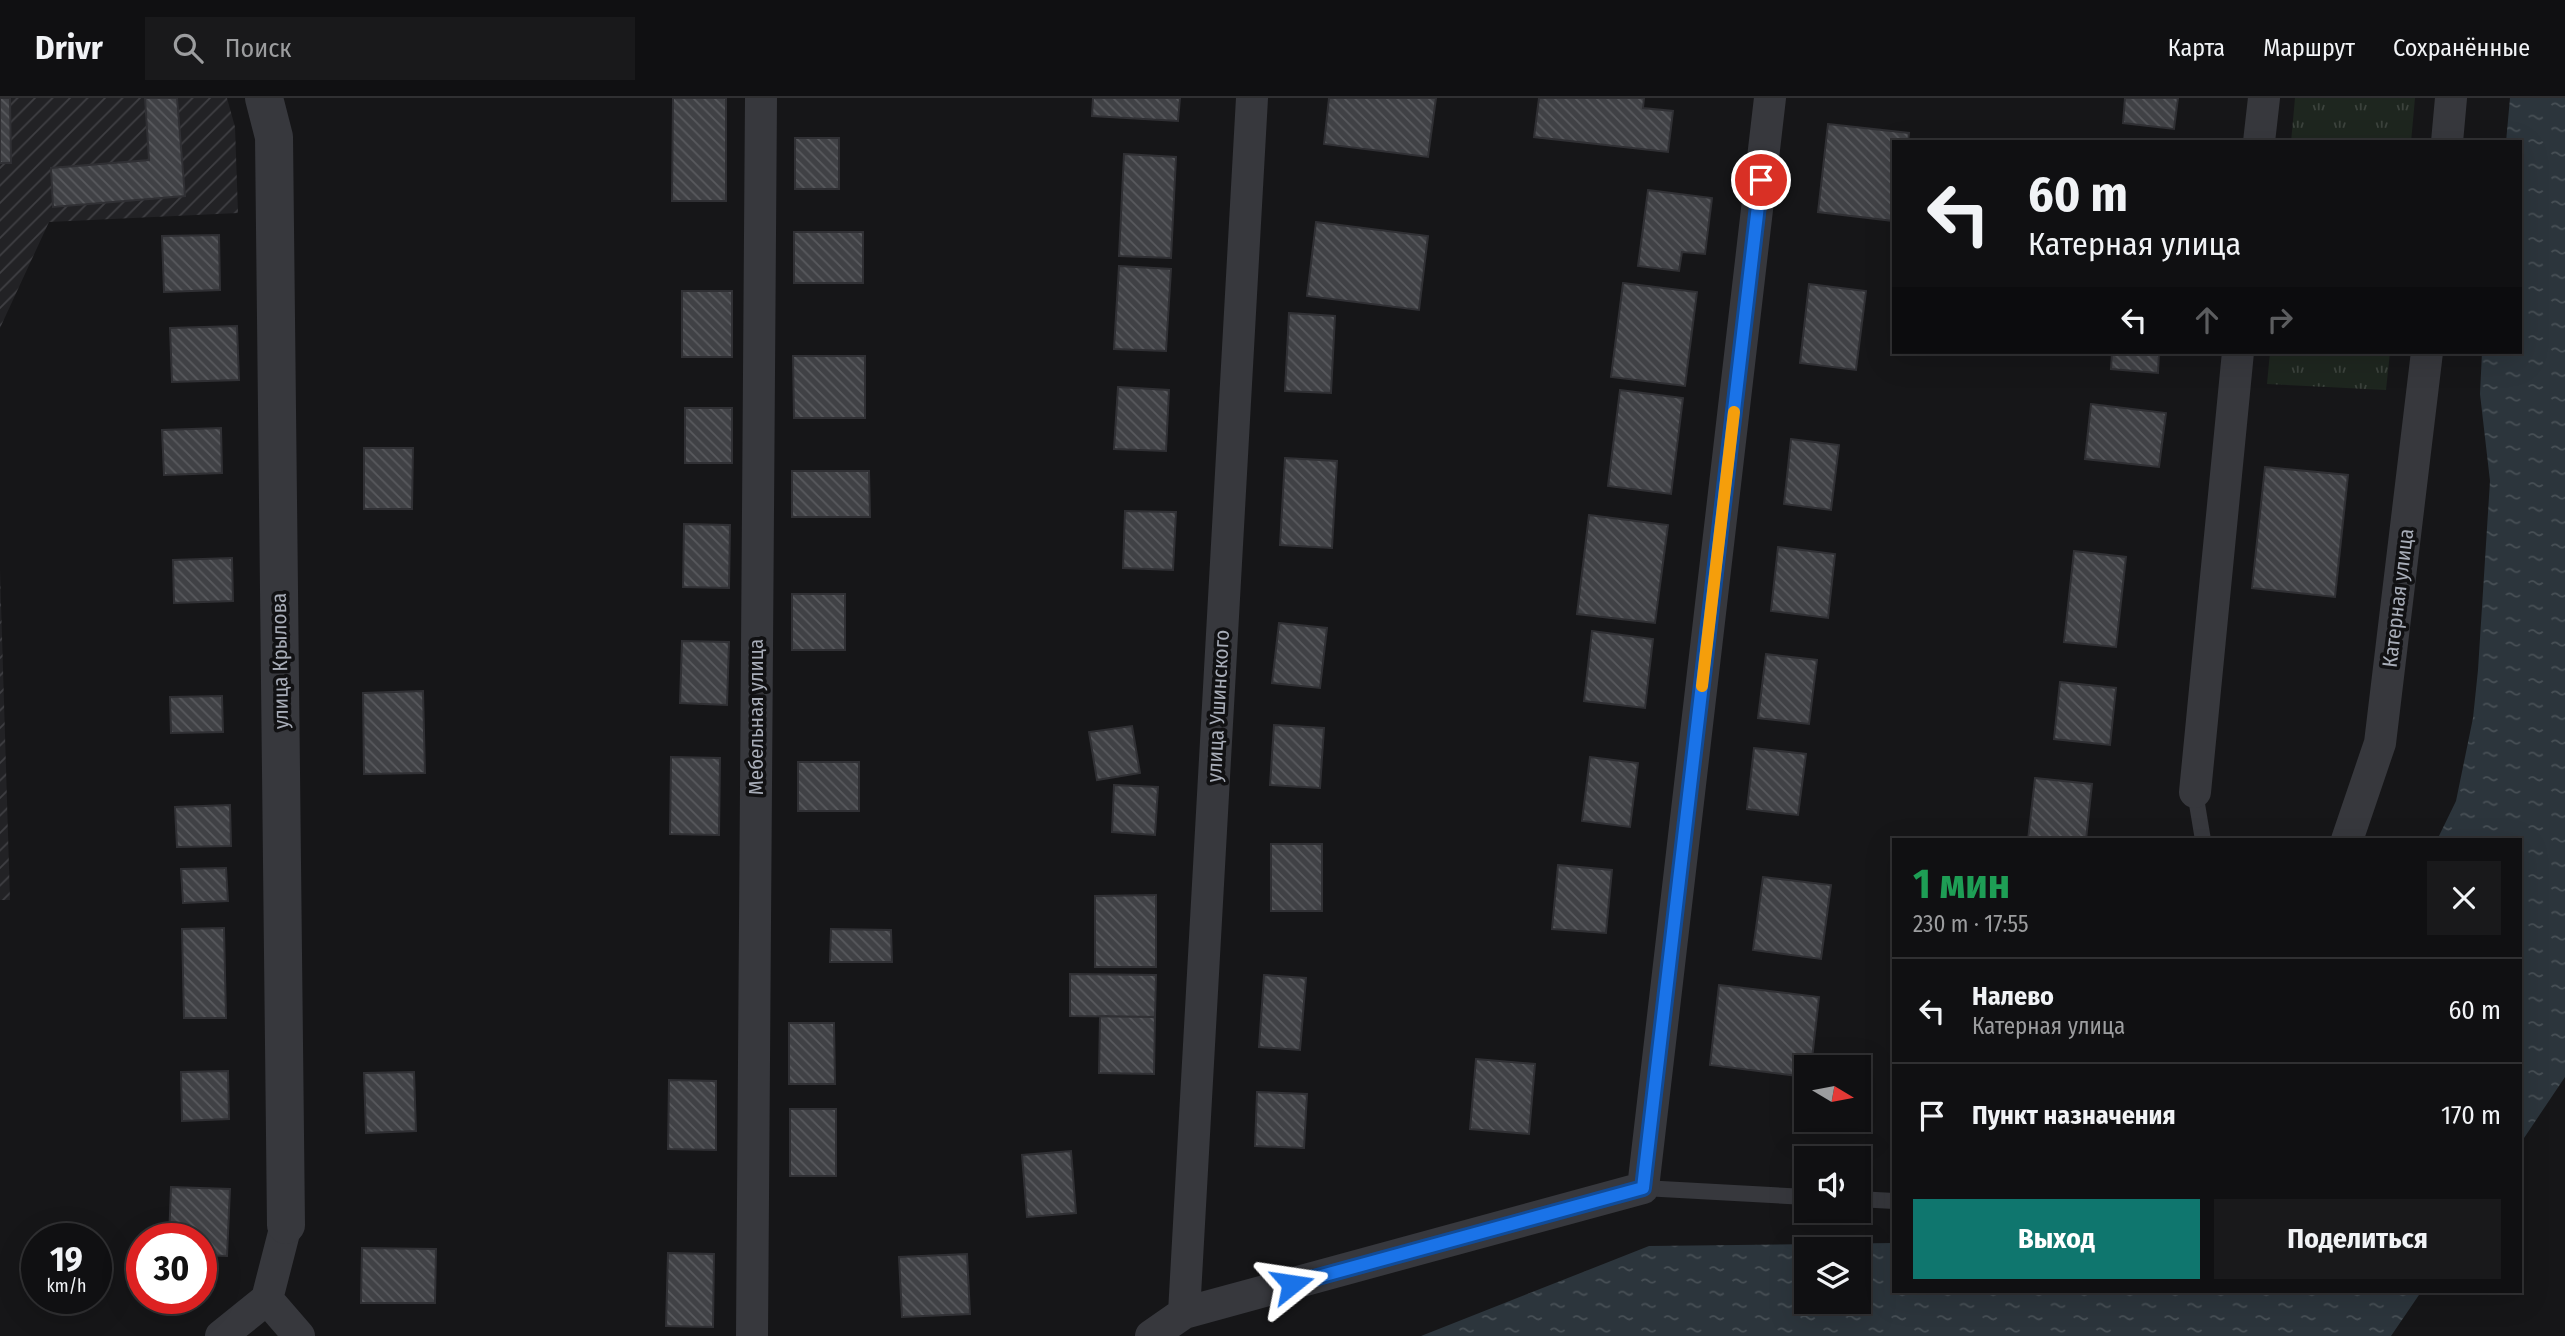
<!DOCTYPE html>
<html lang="ru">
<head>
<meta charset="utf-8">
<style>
	body { margin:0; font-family:"Fira Sans Condensed",sans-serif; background:#19191b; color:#f1f3f6; height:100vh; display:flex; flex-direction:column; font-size:26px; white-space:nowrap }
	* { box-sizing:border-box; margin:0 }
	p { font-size:23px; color:#9c9d9f }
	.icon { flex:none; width:38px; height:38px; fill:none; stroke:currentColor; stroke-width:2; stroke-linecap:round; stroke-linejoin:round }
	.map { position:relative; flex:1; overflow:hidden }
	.panel { position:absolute; left:1892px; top:740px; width:630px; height:455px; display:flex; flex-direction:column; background:#101012; border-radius:0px; box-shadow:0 7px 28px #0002,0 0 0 2px #303032 }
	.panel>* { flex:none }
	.hud { position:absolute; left:1892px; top:42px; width:630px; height:214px; border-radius:0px; box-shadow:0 7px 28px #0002,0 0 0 2px #303032; background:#101012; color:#f1f3f6; overflow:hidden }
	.needle { width:46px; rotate:100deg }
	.controls { position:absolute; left:1794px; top:957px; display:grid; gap:14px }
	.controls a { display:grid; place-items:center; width:77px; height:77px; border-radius:0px; background:#101012; box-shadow:0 7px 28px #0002,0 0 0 2px #303032; font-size:35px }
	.speed { position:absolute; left:21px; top:1125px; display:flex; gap:14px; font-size:35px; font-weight:700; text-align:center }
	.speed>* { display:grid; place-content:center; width:91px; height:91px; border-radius:50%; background:#101012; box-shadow:0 7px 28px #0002,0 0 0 2px #303032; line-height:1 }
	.speed small { font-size:18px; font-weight:400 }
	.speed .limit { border:10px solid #d22; background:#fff; color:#111 }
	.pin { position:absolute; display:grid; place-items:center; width:60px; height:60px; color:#fff; margin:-30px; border:4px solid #fff; border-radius:50%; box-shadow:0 2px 7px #0007 }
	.me { position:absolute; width:77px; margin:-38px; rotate:75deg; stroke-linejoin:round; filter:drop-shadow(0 0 5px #0008) }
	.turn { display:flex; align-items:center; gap:24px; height:147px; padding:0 21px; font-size:32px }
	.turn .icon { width:91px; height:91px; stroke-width:2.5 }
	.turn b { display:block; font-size:49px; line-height:60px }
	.lanes { display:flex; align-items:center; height:66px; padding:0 21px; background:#0003; justify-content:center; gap:35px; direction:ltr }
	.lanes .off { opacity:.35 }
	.round { display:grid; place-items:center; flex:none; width:74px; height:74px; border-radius:0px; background:#19191b }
	.overview { display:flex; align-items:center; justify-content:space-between; height:119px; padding:0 21px }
	h1 { font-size:42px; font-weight:700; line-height:52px; color:#1e9e55 }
	.action { display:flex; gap:14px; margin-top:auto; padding:14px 21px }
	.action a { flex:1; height:80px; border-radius:0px; background:#0f766e; color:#fff; font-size:28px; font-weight:700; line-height:80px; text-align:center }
	.action a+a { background:#19191b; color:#f1f3f6 }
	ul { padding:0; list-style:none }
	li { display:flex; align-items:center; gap:21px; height:105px; padding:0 21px; border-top:2px solid #303032 }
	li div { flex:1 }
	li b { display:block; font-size:26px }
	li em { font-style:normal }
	header { display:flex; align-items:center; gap:42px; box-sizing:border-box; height:98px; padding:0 35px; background:#101012; border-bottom:2px solid #303032 }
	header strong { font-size:33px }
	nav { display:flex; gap:38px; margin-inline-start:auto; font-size:24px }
	.search { width:490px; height:63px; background:#19191b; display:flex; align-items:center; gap:18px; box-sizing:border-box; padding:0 24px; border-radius:0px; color:#9c9d9f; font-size:26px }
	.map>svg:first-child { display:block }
	.industrial { fill:url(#industrial-furrows) }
	.grass { fill:url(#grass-tufts) }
	.water { fill:url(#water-ripples); fill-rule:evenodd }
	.building { fill:url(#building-back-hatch); stroke:#303034; stroke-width:2 }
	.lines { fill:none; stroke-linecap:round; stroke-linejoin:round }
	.service { stroke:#37383d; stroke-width:16 }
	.minor { stroke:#37383d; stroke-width:32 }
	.tertiary { stroke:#37383d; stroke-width:38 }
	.route-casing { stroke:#114b97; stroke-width:18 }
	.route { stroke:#1a73e8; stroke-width:12 }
	.slow { stroke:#f59e0b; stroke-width:12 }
	.labels { text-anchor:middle; stroke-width:7; stroke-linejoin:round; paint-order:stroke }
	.street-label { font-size:21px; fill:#a8adb8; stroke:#111113 }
</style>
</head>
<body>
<header>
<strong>Drivr</strong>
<div class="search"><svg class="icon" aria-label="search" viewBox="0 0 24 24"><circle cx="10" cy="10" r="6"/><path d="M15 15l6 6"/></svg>Поиск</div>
<nav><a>Карта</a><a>Маршрут</a><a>Сохранённые</a></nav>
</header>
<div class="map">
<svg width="2565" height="1238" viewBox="0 0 2565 1238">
	<defs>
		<pattern id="industrial-furrows" width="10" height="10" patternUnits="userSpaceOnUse" patternTransform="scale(1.75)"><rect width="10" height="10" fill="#222225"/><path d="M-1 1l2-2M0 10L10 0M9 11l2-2" fill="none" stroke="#3f3f43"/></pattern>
		<pattern id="grass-tufts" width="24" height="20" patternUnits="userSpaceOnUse" patternTransform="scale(1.75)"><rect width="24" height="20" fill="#1e261f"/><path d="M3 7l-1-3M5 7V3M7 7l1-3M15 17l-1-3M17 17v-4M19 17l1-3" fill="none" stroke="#3c433d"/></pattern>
		<pattern id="water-ripples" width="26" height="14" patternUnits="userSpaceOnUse" patternTransform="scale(1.75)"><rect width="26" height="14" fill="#2c353c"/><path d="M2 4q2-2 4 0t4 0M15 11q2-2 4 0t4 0" fill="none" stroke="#485056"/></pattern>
		<pattern id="building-back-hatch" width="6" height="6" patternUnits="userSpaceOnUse" patternTransform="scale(1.75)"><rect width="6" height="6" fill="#404145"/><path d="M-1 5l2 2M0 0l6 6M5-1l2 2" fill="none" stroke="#595a5e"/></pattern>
	</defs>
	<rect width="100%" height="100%" fill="#161618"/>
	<path class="industrial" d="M0,0h227l8,29 3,86 -189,9 -49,106z
		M0,472l10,330h-10z"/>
	<path class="grass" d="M2295,0h120l-4,44h-120z
		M2270,254h120l-4,38 -119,-6z"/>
	<path class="water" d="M2510,0h55v979l-45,67v-304h-83l19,-39 17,-83 5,-48 12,-189 -10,-87 2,-42h38v-210h-14z
		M1893,1145l1,49h527l-30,44h-970l228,-90zM1806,1152h52v52h-52z"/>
	<path class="building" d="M0,0h10l1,65h-11z
		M145,0h32l8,98 -132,11 -2,-39 98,-8z
		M673,0h53v103h-54z
		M1093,0h87l-2,23 -86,-5z
		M1329,0h107l-8,59 -104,-13z
		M1539,0h105l-1,10 30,3 -5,41 -134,-15z
		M2125,0h53l-4,31 -51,-6z
		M1828,26l81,9 -1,9h-14v79l-76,-9z
		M795,40h44v51h-44z
		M1124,56l52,3 -5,101 -52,-2z
		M1648,92l64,8 -7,56 -23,-2 -3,19 -41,-5z
		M1316,124l112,14 -9,74 -112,-14z
		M794,134h69v51h-69z
		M219,137l1,55 -56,2 -2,-56z
		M1119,168l52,3 -5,82 -52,-2z
		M1623,185l74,9 -12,94 -74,-9z
		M1809,186l57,7 -10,79 -56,-7z
		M682,193h50v66h-50z
		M1289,215l46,3 -4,77 -46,-2z
		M237,228l2,54 -67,2 -2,-54z
		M2112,254h47l-1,21 -47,-4z
		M793,258h72v62h-71z
		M1118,289l51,3 -3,61 -52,-2z
		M1620,292l63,8 -12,96 -63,-8z
		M2091,306l75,9 -7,54 -74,-8z
		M685,310h47v55h-47z
		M221,330l1,45 -58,2 -2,-45z
		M1791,341l48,6 -8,65 -47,-6z
		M364,350h49l-1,61h-48z
		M1285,360l52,3 -5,87 -52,-3z
		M2265,369l83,8 -13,122 -83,-9z
		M792,373h77l1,46h-78z
		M1125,413l51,1 -3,58 -50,-2z
		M1589,417l79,10 -13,98 -78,-9z
		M684,426l46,1 -1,63 -46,-1z
		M1778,449l57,7 -7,64 -57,-7z
		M2074,453l52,6 -10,90 -52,-5z
		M232,460l1,43 -59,2 -1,-43z
		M792,496h53v56h-53z
		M1279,525l48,5 -7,60 -48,-5z
		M1592,533l61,8 -8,69 -61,-7z
		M682,543l47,1 -2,63 -47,-2z
		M1766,556l51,6 -8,64 -51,-6z
		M2060,584l56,6 -6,57 -56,-6z
		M423,593l2,82 -61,1 -1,-81z
		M222,598l1,36 -52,1 -1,-36z
		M1274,627l50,3 -4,60 -50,-3z
		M1132,628l8,47 -43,7 -8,-48z
		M1754,650l52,6 -8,61 -51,-6z
		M671,659l49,1 -1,77 -49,-1z
		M1590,659l48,6 -8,64 -48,-6z
		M798,664h61v49h-61z
		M2035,680l57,6 -6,56h-58z
		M1114,687l44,2 -3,48 -43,-3z
		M230,707l1,41 -54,1 -2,-40z
		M1271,746h51v67h-51z
		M1558,767l54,5 -6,63 -54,-4z
		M226,770l2,33 -45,2 -2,-34z
		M1763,779l68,8 -10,74 -68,-9z
		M1156,797v72h-61v-71z
		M224,830l2,90h-42l-2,-89z
		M831,831l60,1 1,32h-62z
		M1070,876l86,1 -1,42 -85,-1z
		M1264,877l42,3 -6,72 -41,-3z
		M1719,887l100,12 -8,71h-5v9l-96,-12z
		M1100,918l55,1 -1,57 -55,-1z
		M789,925h45l1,61h-46z
		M1476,961l59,5 -6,70 -59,-5z
		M228,973l1,48 -47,2 -1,-49z
		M414,974l2,59 -50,2 -2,-60z
		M669,982l47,1v69l-48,-1z
		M1257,994l50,2 -3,54 -49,-2z
		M790,1011h46v67h-46z
		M1071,1053l5,62 -49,4 -5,-62z
		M171,1089l59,2 -3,67 -26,-1v-16h-32z
		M362,1150l74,1 -1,54h-74z
		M668,1155l46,1 -1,73 -47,-1z
		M967,1156l3,60 -68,3 -3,-60z"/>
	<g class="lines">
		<path class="service" d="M2195,694l8,48
			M1643,1090l163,9
			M1858,1101l36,2"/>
		<path class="minor" d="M2259,44l5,-44
			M2447,44l4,-44
			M2195,694l43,-440
			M2347,742l33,-97 47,-391
			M267,1201l32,37
			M1184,1215l68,-1215
			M221,1238l46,-37 19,-74
			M752,1238l9,-1238
			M1151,1238l33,-23 459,-125 127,-1090"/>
		<path class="tertiary" d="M264,0l10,39 12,1088"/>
	</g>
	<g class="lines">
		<defs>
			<path id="route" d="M1292,1186l351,-96 118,-1008"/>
		</defs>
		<use href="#route" class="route-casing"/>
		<use href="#route" class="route"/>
		<path class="slow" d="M1702,588l32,-274"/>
	</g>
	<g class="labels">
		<g class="street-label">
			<text transform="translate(2398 500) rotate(-83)" y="7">Катерная улица</text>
			<text transform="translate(280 563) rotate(-91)" y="7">улица Крылова</text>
			<text transform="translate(1218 608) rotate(-87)" y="7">улица Ушинского</text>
			<text transform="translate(756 619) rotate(-90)" y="7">Мебельная улица</text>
		</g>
	</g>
</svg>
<div class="controls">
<a><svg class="needle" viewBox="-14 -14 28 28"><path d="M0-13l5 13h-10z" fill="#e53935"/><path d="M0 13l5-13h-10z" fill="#9c9d9f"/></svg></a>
<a><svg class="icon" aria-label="sound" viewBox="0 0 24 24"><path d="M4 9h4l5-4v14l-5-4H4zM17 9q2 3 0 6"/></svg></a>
<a><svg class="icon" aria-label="layers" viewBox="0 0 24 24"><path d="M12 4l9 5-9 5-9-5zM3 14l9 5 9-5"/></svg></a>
</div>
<div class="speed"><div>19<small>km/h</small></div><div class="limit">30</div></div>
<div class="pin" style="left:1761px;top:82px;background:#d93025"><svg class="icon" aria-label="arrive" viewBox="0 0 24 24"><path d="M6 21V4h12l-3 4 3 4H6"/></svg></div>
<svg class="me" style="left:1292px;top:1186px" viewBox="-20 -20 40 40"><path d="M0-17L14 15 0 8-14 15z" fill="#1a73e8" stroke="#fff" stroke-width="4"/></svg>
<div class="hud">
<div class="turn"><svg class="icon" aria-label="left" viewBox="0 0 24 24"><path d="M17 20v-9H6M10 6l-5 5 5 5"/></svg><div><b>60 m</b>Катерная улица</div></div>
<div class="lanes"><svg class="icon" aria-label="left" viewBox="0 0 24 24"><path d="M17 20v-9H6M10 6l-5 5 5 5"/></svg><svg class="icon off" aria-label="ahead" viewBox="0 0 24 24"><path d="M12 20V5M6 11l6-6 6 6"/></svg><svg class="icon off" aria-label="right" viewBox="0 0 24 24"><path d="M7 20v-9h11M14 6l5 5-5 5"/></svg></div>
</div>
<section class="panel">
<div class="overview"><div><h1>1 мин</h1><p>230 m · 17:55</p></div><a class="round"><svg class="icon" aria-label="close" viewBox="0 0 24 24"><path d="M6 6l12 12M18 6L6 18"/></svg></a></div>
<ul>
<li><svg class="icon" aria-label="left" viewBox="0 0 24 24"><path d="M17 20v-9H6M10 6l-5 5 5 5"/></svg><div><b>Налево</b><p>Катерная улица</p></div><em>60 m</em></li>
<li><svg class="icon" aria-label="arrive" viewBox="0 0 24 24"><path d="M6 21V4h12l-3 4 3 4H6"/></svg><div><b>Пункт назначения</b></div><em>170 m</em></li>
</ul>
<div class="action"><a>Выход</a><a>Поделиться</a></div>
</section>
</div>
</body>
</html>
